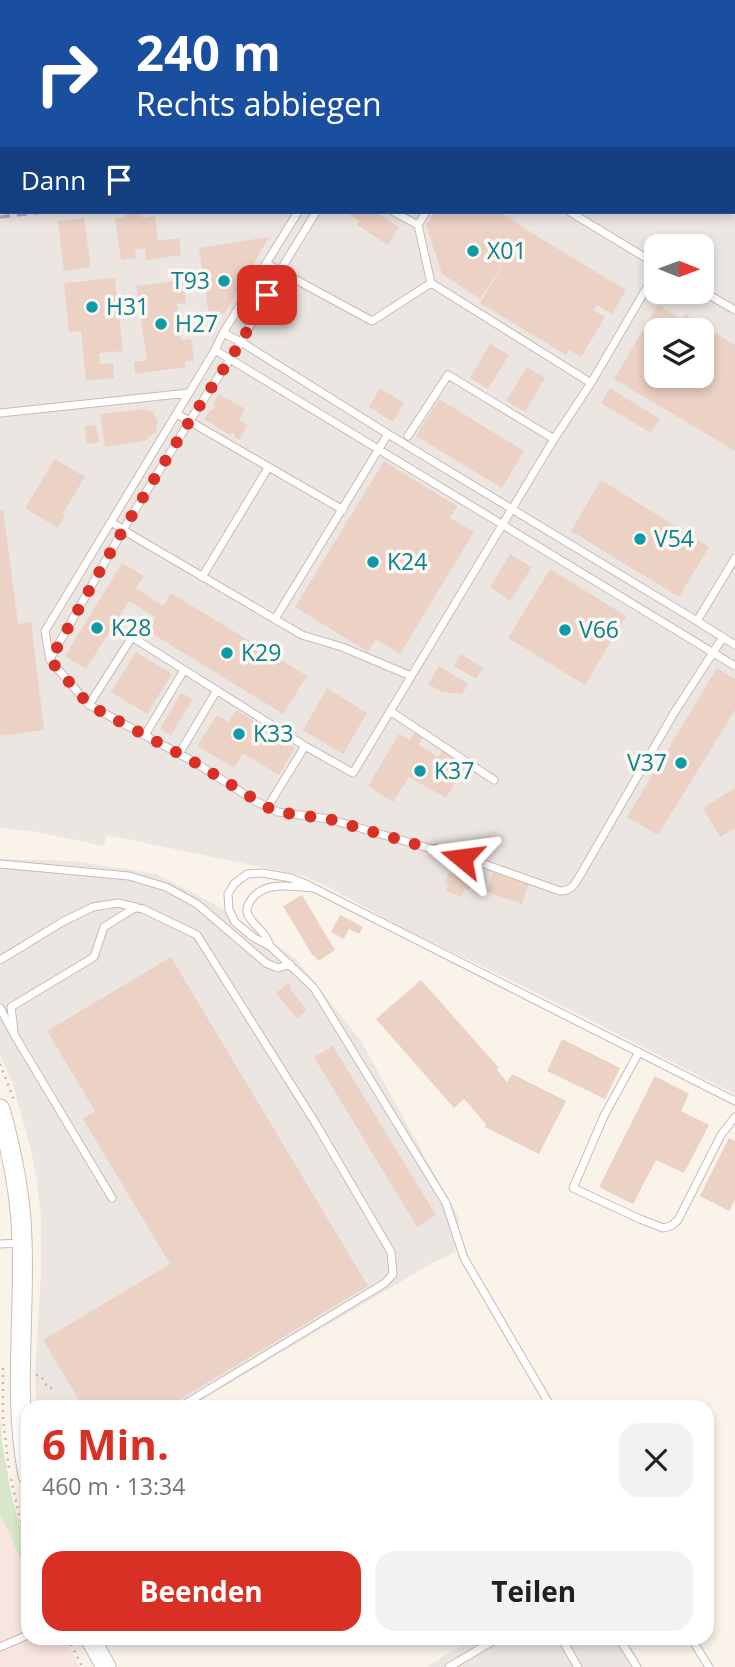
<!DOCTYPE html>
<html lang="de">
<head>
<meta charset="utf-8">
<style>
	body { margin:0; font-family:"Open Sans",sans-serif; background:#f2f2f2; color:#202124; height:100vh; display:flex; flex-direction:column; font-size:26px; white-space:nowrap }
	* { box-sizing:border-box; margin:0 }
	p { font-size:23px; color:#757577 }
	.icon { flex:none; width:38px; height:38px; fill:none; stroke:currentColor; stroke-width:2; stroke-linecap:round; stroke-linejoin:round }
	.map { position:relative; flex:1; overflow:hidden }
	.side { position:absolute; left:21px; top:1400px; width:693px; height:245px; display:flex; flex-direction:column; background:#fff; border-radius:21px; box-shadow:0 4px 10px #0003 }
	.side>* { flex:none }
	.hud { position:absolute; left:0px; top:0px; width:735px; height:214px; box-shadow:0 4px 10px #0003; background:#1a4fa0; color:#fff; overflow:hidden }
	.needle { width:46px; rotate:91deg }
	.controls { position:absolute; left:644px; top:234px; display:grid; gap:14px }
	.controls a { display:grid; place-items:center; width:70px; height:70px; border-radius:14px; background:#fff; box-shadow:0 4px 10px #0003; font-size:35px }
	.pin { position:absolute; display:grid; place-items:center; width:60px; height:60px; color:#fff; margin:-30px; border-radius:14px; box-shadow:0 4px 10px #0006 }
	.me { position:absolute; width:77px; margin:-38px; rotate:286deg; stroke-linejoin:round; filter:drop-shadow(0 0 5px #0008) }
	.turn { display:flex; align-items:center; gap:24px; height:147px; padding:0 21px; font-size:32px }
	.turn .icon { width:91px; height:91px; stroke-width:2.5 }
	.turn b { display:block; font-size:49px; line-height:60px }
	.then { display:flex; align-items:center; height:66px; padding:0 21px; background:#0003; gap:14px; font-size:26px }
	.round { display:grid; place-items:center; flex:none; width:74px; height:74px; border-radius:21px; background:#f2f2f2 }
	.summary { display:flex; align-items:center; justify-content:space-between; height:119px; padding:0 21px }
	h1 { font-size:42px; font-weight:700; line-height:52px; color:#d93025 }
	.cta { display:flex; gap:14px; margin-top:auto; padding:14px 21px }
	.cta a { flex:1; height:80px; border-radius:21px; background:#d93025; color:#fff; font-size:28px; font-weight:700; line-height:80px; text-align:center }
	.cta a+a { background:#f2f2f2; color:#202124 }
	.map>svg:first-child { display:block }
	.commercial { fill:#f9e5e0 }
	.industrial { fill:#ece6e3; fill-rule:evenodd }
	.green { fill:#d8e7ca }
	.building { fill:#ecd1c5; fill-rule:evenodd }
	.lines { fill:none; stroke-linecap:round; stroke-linejoin:round }
	.lane-casing { stroke:#cbbab1; stroke-width:9 }
	.secondary-casing { stroke:#cfbcb2; stroke-width:21 }
	.path { stroke:#d1b4a8; stroke-width:2.5; stroke-dasharray:2 5; stroke-linecap:butt }
	.lane { stroke:#fff; stroke-width:7 }
	.secondary { stroke:#fff; stroke-width:19 }
	.rail { stroke:#b5a9c3; stroke-width:3.5; stroke-dasharray:10 7; stroke-linecap:butt }
	.route { stroke:#d93025; stroke-width:12; stroke-dasharray:0 21.6 }
	.culture-dot { fill:#0f9aa8; stroke:#fdf7f1; stroke-width:2.5 }
	.labels { text-anchor:middle; stroke-width:7; stroke-linejoin:round; paint-order:stroke }
	.culture-label { font-size:23px; fill:#0d838f; stroke:#fdf7f1; text-anchor:start }
</style>
</head>
<body>
<div class="map">
<svg width="735" height="1667" viewBox="0 0 735 1667">
	<rect width="100%" height="100%" fill="#faf3ea"/>
	<path class="commercial" d="M0,1428l2,21 9,47 17,56v86h37l14,29h-79z"/>
	<path class="industrial" d="M0,0h735v1094l-214,-109 -118,-57 -81,-44 -22,-9 -193,-40 -3,11 -73,-15 -31,-3zM2,2h731v210h-731zM656,247h46v45h-46zM656,331h46v45h-46z
		M0,859l73,2 83,13 64,33 76,52 65,82 98,177 -4,34 -23,11 -242,144h-154l-1,-34 6,-102v-55l-4,-35 -7,-35 -18,-64 -12,-27z
		M473,1638h153l17,29h-217z"/>
	<path class="green" d="M0,1419l2,24 10,55 16,54v24l-28,-63z"/>
	<path class="building" d="M125,212h17l1,6 12,-2 3,25 21,-3 2,17 -35,5 -1,-12 -10,1 1,9 -15,2 -6,-41 11,-1z
		M352,212h23l24,15 -11,18 -31,-20 2,-4 -9,-6z
		M434,212h67l24,17 101,61 -14,24 -15,-9 -4,5 12,7 -24,40 -12,-7 -3,5 -86,-52 30,-49 -30,45 -38,-25 -16,-49z
		M84,218l7,49 -27,4 -6,-50z
		M269,237l-44,76 -16,3 -10,-68z
		M115,278l8,73 -24,2 1,11 13,-1 1,15 -28,3 -5,-50 -12,1 -5,-49z
		M183,280l3,23 -9,1 4,36 10,-1 3,21 -9,2 1,5 -51,7 -1,-12 13,-2 -11,-74z
		M658,305l24,15 3,-6 50,31v106l-121,-72zM656,331h46v45h-46z
		M490,344l19,11 -21,34 -18,-11z
		M527,367l18,11 -20,34 -19,-11z
		M380,388l24,15 -11,19 -24,-15z
		M610,388l50,31 -9,14 -50,-30z
		M219,394l26,15 -6,11 9,5 -9,15 -5,-3 1,-2 -3,-3 -2,3 -26,-16 7,-10 2,1 2,-4 -2,-2z
		M439,399l85,52 -22,37 -86,-52z
		M146,409l7,3 5,9 -2,11 -8,5v3l-43,7 -5,-33z
		M96,425l3,17 -12,2 -3,-17z
		M55,459l30,18 -22,36 2,2 -7,13 -33,-20z
		M384,461l73,45 -7,12 24,14 -74,122 -24,-15 -8,13 -73,-45z
		M601,480l108,67 -30,50 -108,-66z
		M3,509l15,115 13,-2 13,108 -44,6v-226z
		M510,554l22,13 -22,34 -20,-14z
		M122,563l22,13 -8,12 27,18 8,-13 136,83 -24,38 -135,-83 8,-13 -27,-17 -43,68 -21,-13z
		M550,569l76,47 -41,69 -77,-47z
		M136,652l36,22 -25,40 -36,-22z
		M461,654l22,14 -7,11 -22,-13z
		M439,666l29,18 -6,10 -20,-2 -14,-8z
		M717,668l18,11v31l-77,125 -31,-18z
		M327,688l40,25 -24,41 -40,-24z
		M181,693l12,6 -22,36 -11,-6z
		M237,710l58,38 -16,27 -36,-22 -9,15 -37,-22 20,-31 11,7z
		M414,732l8,6 -3,7 19,12 5,-7 23,14 -20,34 -37,-21 -16,25 -25,-16 31,-52 11,6z
		M735,788v40l-15,9 -17,-29z
		M454,870l12,4 -1,4 7,3 -3,9 -4,-2 -3,9 -16,-6 2,-7 -3,-1 4,-11 4,2z
		M493,872l36,12 -7,20 -35,-12z
		M302,895l33,55 -17,11 -4,-6 -1,1 -30,-50z
		M340,915l23,12 -4,7 -10,-5 -5,10 -13,-7z
		M171,957l197,329 -201,121h-84l-40,-67 127,-76 -87,-145 12,-8 -48,-80z
		M421,980l78,88 -2,2 10,12 5,-8 54,27 -27,53 -54,-27 1,-3 -22,-25 -10,9 -78,-89z
		M287,984l4,1 -1,4 17,21 -10,9 -21,-26z
		M562,1039l58,29 -15,31 -58,-28z
		M333,1046l103,169 -19,12 -103,-170z
		M655,1076l34,18 -8,17 28,14 -25,48 -28,-13 -23,44 -34,-17z
		M729,1138l6,3v58l-6,12 -29,-15z"/>
	<g class="lines">
		<defs>
			<path id="lane" d="M228,0l3,2
				M62,2l3,-2
				M432,2l1,-2
				M0,9h2
				M0,204h2
				M298,212l-75,121 -8,17 -170,281 5,29 39,45 43,-68 173,109 48,27 201,-334 37,-56 65,-111
				M394,212l24,13
				M426,212l-8,13 13,58 160,100
				M570,212l86,52
				M267,264l105,57 59,-38
				M702,291l33,19
				M223,333l18,9 147,92 309,187
				M215,350l520,316
				M0,413l189,-20
				M177,414l166,96
				M408,436l40,-61 106,64
				M112,522l11,8 179,105 40,12 69,29
				M735,558l-38,63 38,24
				M202,577l66,-109
				M275,619l113,-185
				M50,659l73,-129 66,-108 52,-80 39,-71 36,-59
				M89,705l107,58 59,38 23,11 51,7 158,46 73,26c13,0 16,-9 22,-19l92,-159 49,-76
				M390,711l104,69
				M145,735l39,-65
				M179,754l38,-64
				M267,808l38,-62
				M0,864l129,12 37,11 31,17 69,59 12,5 12,-4
				M270,946c-2,-5 -4,-10 -8,-14 -4,-6 -11,-10 -14,-17 -2,-5 0,-11 3,-15 13,-20 41,-13 61,-12
				M0,960l64,-39 29,-14 25,-4 25,6 54,26 119,189 75,128 2,22 -8,9 -205,124
				M0,1008l15,28 97,162
				M14,1031l-3,-24 83,-50 10,-30 32,-20
				M639,1052l-35,64 -31,72 67,31 23,9 8,-2 7,-6 43,-85 14,-18
				M0,1244l22,-1
				M551,1407l-87,-149 -18,-55 -132,-215 -43,-41 -18,-10 -18,-15 -6,-12 -1,-16 6,-10 13,-10 15,-1 29,5 15,6 429,217
				M561,1638l17,29
				M619,1638l18,29
				M691,1638l18,29
				M0,1647l28,-12
				M449,1667l49,-29"/>
			<path id="secondary" d="M0,1109c12,43 21,86 22,131 3,79 -9,157 6,235
				M90,1638l16,29"/>
		</defs>
		<use href="#lane" class="lane-casing"/>
		<use href="#secondary" class="secondary-casing"/>
		<path class="path" d="M0,1064l14,36
			M3,1368v51l6,50
			M36,1375l5,1 7,12h5
			M11,1479l8,35 9,29
			M68,1638l14,29"/>
		<use href="#lane" class="lane"/>
		<use href="#secondary" class="secondary"/>
		<path class="rail" d="M0,217l42,-5"/>
	</g>
	<g class="lines">
		<path class="route" d="M267,295l-26,47 -52,80 -66,108 -73,130 39,45 107,58 71,44 11,5 51,7 133,39"/>
	</g>
	<g class="culture-dot">
		<circle cx="473" cy="251" r="7"/>
		<circle cx="224" cy="281" r="7"/>
		<circle cx="92" cy="307" r="7"/>
		<circle cx="161" cy="324" r="7"/>
		<circle cx="640" cy="539" r="7"/>
		<circle cx="373" cy="562" r="7"/>
		<circle cx="97" cy="628" r="7"/>
		<circle cx="565" cy="630" r="7"/>
		<circle cx="227" cy="653" r="7"/>
		<circle cx="239" cy="734" r="7"/>
		<circle cx="681" cy="763" r="7"/>
		<circle cx="420" cy="771" r="7"/>
	</g>
	<g class="labels">
		<g class="culture-label">
			<text x="487" y="259">X01</text>
			<text x="210" y="289" text-anchor="end">T93</text>
			<text x="106" y="315">H31</text>
			<text x="175" y="332">H27</text>
			<text x="654" y="547">V54</text>
			<text x="387" y="570">K24</text>
			<text x="111" y="636">K28</text>
			<text x="579" y="638">V66</text>
			<text x="241" y="661">K29</text>
			<text x="253" y="742">K33</text>
			<text x="667" y="771" text-anchor="end">V37</text>
			<text x="434" y="779">K37</text>
		</g>
	</g>
</svg>
<div class="controls">
<a><svg class="needle" viewBox="-14 -14 28 28"><path d="M0-13l5 13h-10z" fill="#e53935"/><path d="M0 13l5-13h-10z" fill="#757577"/></svg></a>
<a><svg class="icon" aria-label="layers" viewBox="0 0 24 24"><path d="M12 4l9 5-9 5-9-5zM3 14l9 5 9-5"/></svg></a>
</div>
<div class="pin" style="left:267px;top:295px;background:#d93025"><svg class="icon" aria-label="arrive" viewBox="0 0 24 24"><path d="M6 21V4h12l-3 4 3 4H6"/></svg></div>
<svg class="me" style="left:462px;top:858px" viewBox="-20 -20 40 40"><path d="M0-17L14 15 0 8-14 15z" fill="#d93025" stroke="#fff" stroke-width="4"/></svg>
<div class="hud">
<div class="turn"><svg class="icon" aria-label="right" viewBox="0 0 24 24"><path d="M7 20v-9h11M14 6l5 5-5 5"/></svg><div><b>240 m</b>Rechts abbiegen</div></div>
<div class="then">Dann<svg class="icon" aria-label="arrive" viewBox="0 0 24 24"><path d="M6 21V4h12l-3 4 3 4H6"/></svg></div>
</div>
<section class="side">
<div class="summary"><div><h1>6 Min.</h1><p>460 m · 13:34</p></div><a class="round"><svg class="icon" aria-label="close" viewBox="0 0 24 24"><path d="M6 6l12 12M18 6L6 18"/></svg></a></div>
<div class="cta"><a>Beenden</a><a>Teilen</a></div>
</section>
</div>
</body>
</html>
